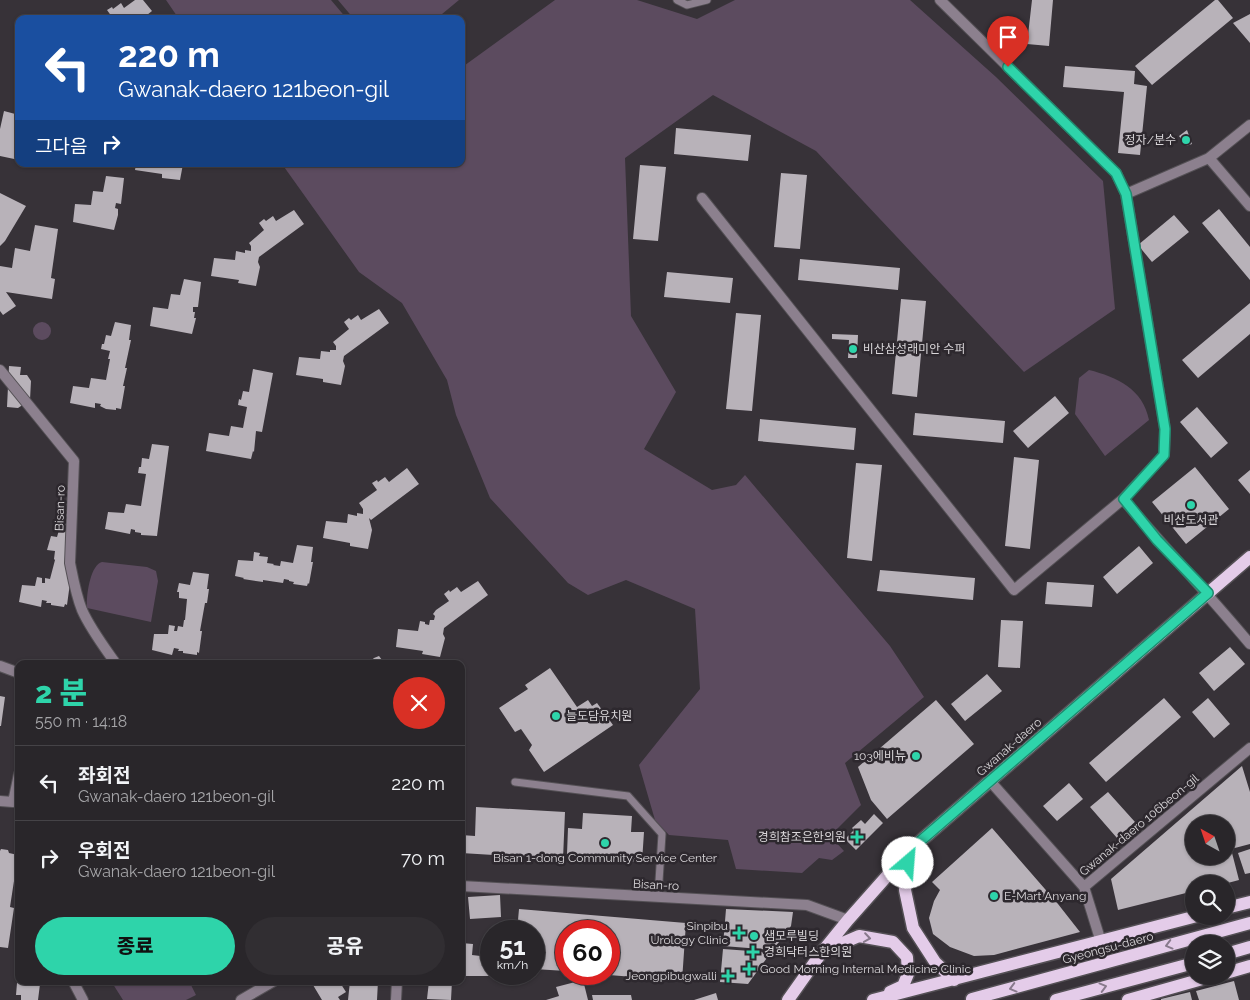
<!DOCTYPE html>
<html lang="ko">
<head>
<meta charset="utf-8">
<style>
	body { margin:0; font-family:Raleway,"Noto Sans KR",sans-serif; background:#312e32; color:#f1f3f6; height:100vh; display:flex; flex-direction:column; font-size:19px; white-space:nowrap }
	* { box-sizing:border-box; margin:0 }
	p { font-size:16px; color:#a5a5a8 }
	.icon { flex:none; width:28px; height:28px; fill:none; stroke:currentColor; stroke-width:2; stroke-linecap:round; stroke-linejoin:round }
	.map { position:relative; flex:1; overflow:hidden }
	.sheet { position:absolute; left:15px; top:660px; width:450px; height:325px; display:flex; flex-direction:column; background:#29262a; border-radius:10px; box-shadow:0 1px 4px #0004,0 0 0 1px #454347 }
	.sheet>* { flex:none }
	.banner { position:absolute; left:15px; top:15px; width:450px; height:152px; border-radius:10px; box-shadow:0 1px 4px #0004,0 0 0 1px #454347; background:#1a4fa0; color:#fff; overflow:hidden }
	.needle { width:32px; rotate:320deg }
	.buttons { position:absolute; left:1185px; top:815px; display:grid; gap:10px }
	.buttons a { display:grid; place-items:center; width:50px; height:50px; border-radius:50%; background:#29262a; box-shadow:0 1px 4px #0004,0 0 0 1px #454347; font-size:25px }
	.speed { position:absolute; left:480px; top:920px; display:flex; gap:10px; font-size:25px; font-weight:700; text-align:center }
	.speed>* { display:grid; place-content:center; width:65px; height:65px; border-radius:50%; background:#29262a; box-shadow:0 1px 4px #0004,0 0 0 1px #454347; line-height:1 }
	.speed small { font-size:12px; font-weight:400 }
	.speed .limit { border:8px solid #d22; background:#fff; color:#111 }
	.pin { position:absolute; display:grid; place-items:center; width:42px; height:42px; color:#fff; margin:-51px -21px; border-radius:50% 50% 50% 0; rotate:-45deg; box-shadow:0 0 5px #0007 }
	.pin .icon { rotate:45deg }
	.me { position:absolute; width:55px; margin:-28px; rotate:27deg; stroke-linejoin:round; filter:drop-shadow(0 0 4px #0008) }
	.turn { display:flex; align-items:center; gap:18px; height:105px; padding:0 20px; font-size:22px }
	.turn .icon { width:65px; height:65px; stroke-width:2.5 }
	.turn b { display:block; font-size:35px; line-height:42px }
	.then { display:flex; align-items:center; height:48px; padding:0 20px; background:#0003; gap:10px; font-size:19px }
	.round { display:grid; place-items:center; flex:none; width:52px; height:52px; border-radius:26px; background:#312e32 }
	.summary { display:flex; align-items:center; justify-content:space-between; height:85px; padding:0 20px }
	h1 { font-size:30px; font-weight:800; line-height:38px; color:#2ed4aa }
	.cta { display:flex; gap:10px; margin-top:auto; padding:10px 20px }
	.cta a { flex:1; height:58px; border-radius:30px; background:#2ed4aa; color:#111; font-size:20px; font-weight:800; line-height:58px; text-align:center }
	.cta a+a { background:#312e32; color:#f1f3f6 }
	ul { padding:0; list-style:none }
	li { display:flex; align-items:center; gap:15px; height:75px; padding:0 20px; border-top:1px solid #454347 }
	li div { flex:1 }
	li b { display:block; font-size:19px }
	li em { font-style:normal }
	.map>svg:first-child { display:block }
	.green { fill:#5c4b5f }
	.building { fill:#b8b2b9; fill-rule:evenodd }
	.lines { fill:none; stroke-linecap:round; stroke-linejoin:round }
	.service-casing { stroke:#545055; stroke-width:9 }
	.minor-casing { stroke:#545055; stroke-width:12 }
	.primary-casing { stroke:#545055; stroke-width:15 }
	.service { stroke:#8c808e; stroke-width:7 }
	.minor { stroke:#8c808e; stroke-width:10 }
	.primary { stroke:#e4cce9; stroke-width:12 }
	.oneway { stroke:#887a8c }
	.route-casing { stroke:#1e8a6e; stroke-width:12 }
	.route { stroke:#2ed4aa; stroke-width:9 }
	.poi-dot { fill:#2ed4aa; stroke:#2d282e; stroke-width:2 }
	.labels { text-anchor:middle; stroke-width:5; stroke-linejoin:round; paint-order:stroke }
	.poi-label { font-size:12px; fill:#d9d6d9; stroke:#2d282e; text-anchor:start }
	.street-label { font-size:12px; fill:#d9d6d9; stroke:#2d282e }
</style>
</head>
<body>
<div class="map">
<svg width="1250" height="1000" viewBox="0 0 1250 1000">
	<rect width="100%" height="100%" fill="#373238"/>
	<path class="green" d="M166,0h165l16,19h-168z
		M338,0h121l-23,19h-82z
		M555,0h82l60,19 38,-19h175l86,77 107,104 12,128 -91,63 -208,-221 -103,-56 -88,63 6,158 45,76 -32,57 68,41 24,-5 9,-10 145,171 34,51 -79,66 16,42 -31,31 14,15 -12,9 -13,-2 -17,15 -66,-4 -8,-29 -59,-5 -14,-15 -16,-55 61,-76 -5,-80 -69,-29 -38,15 -20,-12 -78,-85 -34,-83 -9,-35 -45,-77 -43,-31 -77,-108h179v-96z
		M33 331a9 9 0 1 1 18 0a9 9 0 1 1-18 0Z
		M1089,370c28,7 54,19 60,50l-44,36 -30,-42 4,-36z
		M102,562l45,5 9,4 2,10 -7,41 -64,-14c-1,-11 3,-43 15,-46z
		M111,981h78l7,14 -10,5h-63z"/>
	<path class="building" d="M135,0h8l9,11 -10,8h-32l2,-2 -5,-7 5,-3 1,2 8,-6 3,5z
		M1032,0h21l-4,46 -22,-2z
		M1215,0h3l15,18 -81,67 -17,-19z
		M1250,14v29l-17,-20z
		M1065,66l70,5 -1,13 13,2 -7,69 -22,-2 6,-61 -61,-5z
		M4,111l15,4v45l-19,-4v-27z
		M676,128l75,7 -3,26 -74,-7z
		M1187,130l5,14 -6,2 -7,-10z
		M136,164h47l-3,16 -18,-2v-4l-27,-4z
		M640,165l26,2 -8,74 -25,-2z
		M781,173l26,2 -7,74 -26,-2z
		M106,176l18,2 -3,26 -5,-1 -1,5 3,1v6l-4,15 -41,-8 2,-18 16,1 2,-14 10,1z
		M0,193l26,13 -21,35 -5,5z
		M1219,209l31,38v33l-48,-57z
		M294,210l10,14 -45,33 -1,5 2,5 -4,19 -18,-3 1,-3 -28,-4 3,-18 21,2 1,-9 9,2v-3l6,1v-5l-2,-3 15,-13 -5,-7 5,-4 2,2 7,-5 3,5z
		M1174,215l15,17 -37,30 -14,-17z
		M35,225l23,4 -7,49 4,1 -3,20 -46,-7 10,14 -13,9 -3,-4v-45l12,2 3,-20 15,3z
		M800,259l100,9 -2,22 -100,-10z
		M667,272l66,6 -3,25 -66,-6z
		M184,279l17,3 -3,25h-5v5h2l-1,6h2l-4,16 -42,-8 3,-19 15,2 3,-15 9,1z
		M901,299l25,2 -9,96 -25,-3z
		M1250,303v31l-52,44 -16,-18z
		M379,309l10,14 -45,33 -1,5 2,5 -4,19 -18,-3v-3l-27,-4 3,-18 21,2 1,-8 9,1v-2h6v-4l-3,-4 16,-13 -5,-7 5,-4 2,2 7,-5 3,5z
		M736,313l25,2 -9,96 -26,-2z
		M115,322l16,3 -2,15h2l-6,28h2l-4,18h2l-4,23 -5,-1v2l-10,-1 -6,-3 1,-2 -6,-1v5l-25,-5 3,-17 16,2 2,-10 15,2 4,-21h-2l2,-8 -9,-2 1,-5h2l2,-9 5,1z
		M832,334l26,1 -1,23h-9l1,-18 -17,-1z
		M9,366l12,1 -1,8h7l4,6 -1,19 -12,8 -11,-1z
		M253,369l20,4 -11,59 -6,-1 -2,21 -1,-1 -2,8 -45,-8 3,-18 20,3 2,-10 12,2 4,-21 -9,-2 1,-6 2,1 2,-9 6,1z
		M1055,396l14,17 -41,35 -15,-17z
		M1197,407l31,36 -17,15 -31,-36z
		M915,413l90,8 -2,22 -90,-8z
		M760,419l96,9 -2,22 -96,-9z
		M152,444l17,2 -12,90 -16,-1v-2l-6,-1v-2l-4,-1 -1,5 -25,-5 3,-17 16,1 2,-9 15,2 5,-32 -8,-1 1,-6h2l1,-9 7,1z
		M1014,457l25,3 -9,89 -25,-3z
		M856,463l26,2 -10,96 -25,-3z
		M1195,467l34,42 -43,35 -34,-42z
		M407,468l12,16 -48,36 -2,-2 3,12 -4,19 -18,-3v-3l-27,-5 3,-17 21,2 1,-9 9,2v-3l6,1v-5l-4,-6 18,-13 -5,-7 5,-3 1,2 7,-5 4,5z
		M1250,470v24l-12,-14z
		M61,523l16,3 -3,14 2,1 -8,42h2l-3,22 -2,-1 -1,3 -13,-2v-2h-5l1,-2 -5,-1 -1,7 -22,-5 3,-17 13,1 2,-9 5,1v5h3v-5l5,1 5,-19 -1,-1 1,-8 -8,-1 4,-14 6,1z
		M297,545l16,2 -2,15h2l-4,22 -1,-1 -1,3 -14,-2 1,-2 -5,-1v-1l-5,-1 -1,4 -20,-3v2l-20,-3 1,-1 -9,-2 3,-16 15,1 1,-9 6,1 -1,3 9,1 -1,6 7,1 -1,1 7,1 1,-5 12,2z
		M1139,546l14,17 -36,31 -14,-17z
		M880,570l95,8 -2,22 -96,-9z
		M193,572l16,2 -2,15h2l-2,14h-2l-5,28h2l-3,22 -2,-1v3l-14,-2v-2h-5l1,-2 -5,-1 -2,7 -20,-5 2,-16h14l1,-9 6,1 -1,5h3l1,-5 5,1 1,-7h1l2,-21 -8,-1v-6h-2l2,-9 11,2z
		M478,581l10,14 -44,33 -1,6 2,4 -5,19 -18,-3 1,-3 -27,-4 2,-18 20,2 2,-10 5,1v2l4,1 1,-5h4l1,-4 -2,-2 3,-4 13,-9 -5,-7 5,-4 1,2 7,-5 4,5z
		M1047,582l47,3 -2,22 -47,-3z
		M1001,620l22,1 -3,47 -22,-1z
		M1230,647l15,17 -31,27 -15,-18z
		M379,656l6,8h-18l7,-6z
		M550,668l27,39 11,-7 4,6 5,-3 16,22 -69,47 -15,-22 3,-5 -11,-16 -6,3 -16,-24 29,-19 -3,-4z
		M987,674l15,17 -37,30 -14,-17z
		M0,696l5,1 -4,29h-1z
		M1164,698l17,19 -75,65 -17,-19z
		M1208,698l22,26 -16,14 -22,-26z
		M936,700l38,44 -87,75 -16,-19 -13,-33z
		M1242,766l8,26v52l-19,5 8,31 -15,4h-30v7l-76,19 -7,-31zM1194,824h32v32h-32z
		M1069,783l14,16 -26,22 -14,-15z
		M1108,792l27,30 -18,16 -27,-31z
		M476,807l89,5 -2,47 -102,-6v-18l14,1z
		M583,813l49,3 -1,16h13l-2,30 -63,-3v-4l-12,-1 1,-26 14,1z
		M874,814l9,9 -27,27 -11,-11 9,-9 -2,-2 9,-8 4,4z
		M992,828l66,76 22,28 -86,23 -20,1 -24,-9 -17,-13 -4,-16 5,-17 6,-11 -8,-8z
		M1,849l7,1 1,3 9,2 -8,52 4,1 -6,40 -8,-1v-96z
		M1250,849v24l-5,1 -7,-21z
		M500,895l1,22 -31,2 -2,-22z
		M519,909l167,14 -4,58 -73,-6v-44h-43v40l-32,-2v-38h-17z
		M726,909l67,3 -2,14 -18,24 -50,-4z
		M461,943l12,1 -1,11 17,2 -1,11h3l1,8h-31z
		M723,949l42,3 4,3 -21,29 -28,-2z
		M583,980l5,20h-42l13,-4 -3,-9z
		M27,981l13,3 -2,16h-17v-5h-5l1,-12 9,2z
		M319,981h20l7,11 -8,5 2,3h-18l-9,-15z
		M350,981h28l-1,19h-29z
		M429,981h23l-1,19 -24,-1z
		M1234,981l5,19h-40l-3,-9z
		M1190,992l2,8h-31v-1z
		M716,993l2,7h-24z
		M592,995h39l1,5h-39z"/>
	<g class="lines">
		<defs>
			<path id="service" d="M677,0l10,5 20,-5
				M515,782l113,14 34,38 -4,63"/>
			<path id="minor" d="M940,0l176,173 10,21 39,235 -1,26 -41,44c42,49 86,96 127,145
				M1209,158l41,-33
				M1126,194l83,-36 41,48
				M702,198l312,392 109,-91
				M0,370l74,91 -4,102c3,15 6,32 12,47 8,18 20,34 32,51v3
				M0,666l19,7
				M990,781l94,106 166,-139
				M0,801l13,1 6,-28
				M461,886l346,19 41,15
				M1084,887l17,55
				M73,981l10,19
				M241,1000l33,-19
				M396,1000l1,-19"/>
			<path id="primary" d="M910,850l-5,40 8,38 22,34 19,18
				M1226,908l24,-6
				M824,951l35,-15 34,6 14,15 1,17 -5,12 -13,6
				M1226,954l24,-7
				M1226,973l24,-7
				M972,999l278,-76
				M788,1000l34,-48 26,-32 62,-70 340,-293
				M873,1000l324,-84
				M1056,1000l138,-37
				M1128,1000l85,-24"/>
		</defs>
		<use href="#service" class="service-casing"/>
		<use href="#minor" class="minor-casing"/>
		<use href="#primary" class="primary-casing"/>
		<use href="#service" class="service"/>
		<use href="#minor" class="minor"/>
		<use href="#primary" class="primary"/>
	</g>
	<defs><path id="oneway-chevron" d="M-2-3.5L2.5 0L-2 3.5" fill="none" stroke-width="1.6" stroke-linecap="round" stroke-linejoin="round" transform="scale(1.25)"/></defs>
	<g class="oneway">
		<use href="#oneway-chevron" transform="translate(867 938) rotate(8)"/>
		<use href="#oneway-chevron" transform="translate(1169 945) rotate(165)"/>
		<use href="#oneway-chevron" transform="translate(1103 987) rotate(-15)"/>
		<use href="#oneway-chevron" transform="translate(1013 988) rotate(165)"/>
	</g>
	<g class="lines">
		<defs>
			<path id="route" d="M908,863l2,-13 298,-257 -51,-53 -33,-41 40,-44 1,-26 -39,-235 -10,-21 -108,-106"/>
		</defs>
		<use href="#route" class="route-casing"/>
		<use href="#route" class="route"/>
	</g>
	<g class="poi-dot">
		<circle cx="1186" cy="140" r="5"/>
		<circle cx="853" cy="349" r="5"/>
		<circle cx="1191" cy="505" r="5"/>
		<circle cx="556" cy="716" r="5"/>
		<circle cx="916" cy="756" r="5"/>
		<path d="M854.5 829.5h5v5h5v5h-5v5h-5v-5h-5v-5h5z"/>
		<circle cx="605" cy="843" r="5"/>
		<circle cx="994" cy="896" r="5"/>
		<path d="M736.5 925.5h5v5h5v5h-5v5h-5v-5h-5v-5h5z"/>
		<circle cx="754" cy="936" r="5"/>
		<path d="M750.5 944.5h5v5h5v5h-5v5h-5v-5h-5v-5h5z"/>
		<path d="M746.5 961.5h5v5h5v5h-5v5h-5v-5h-5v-5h5z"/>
		<path d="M725.5 968.5h5v5h5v5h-5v5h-5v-5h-5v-5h5z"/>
	</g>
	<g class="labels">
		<g class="poi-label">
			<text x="1176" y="144" text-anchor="end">정자/분수</text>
			<text x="863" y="353">비산삼성래미안 수퍼</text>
			<text x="1191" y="524" text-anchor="middle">비산도서관</text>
			<text x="566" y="720">늘도담유치원</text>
			<text x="906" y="760" text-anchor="end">103에비뉴</text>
			<text x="846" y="841" text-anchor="end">경희참조은한의원</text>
			<text x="605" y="862" text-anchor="middle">Bisan 1-dong Community Service Center</text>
			<text x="1004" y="900">E-Mart Anyang</text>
			<text x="728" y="930" text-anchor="end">Sinpibu<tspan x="728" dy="14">Urology Clinic</tspan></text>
			<text x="764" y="940">샘모루빌딩</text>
			<text x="764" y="956">경희닥터스한의원</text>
			<text x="760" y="973">Good Morning Internal Medicine Clinic</text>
			<text x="717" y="980" text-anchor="end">Jeongpibugwalli</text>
		</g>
		<g class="street-label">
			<text transform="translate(60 508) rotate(-88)" y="4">Bisan-ro</text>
			<text transform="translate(1009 747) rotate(-41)" y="4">Gwanak-daero</text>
			<text transform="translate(1139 825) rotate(-40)" y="4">Gwanak-daero 106beon-gil</text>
			<text transform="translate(656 885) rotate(3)" y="4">Bisan-ro</text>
			<text transform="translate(1108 948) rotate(-15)" y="4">Gyeongsu-daero</text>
		</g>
	</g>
</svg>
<div class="buttons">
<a><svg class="needle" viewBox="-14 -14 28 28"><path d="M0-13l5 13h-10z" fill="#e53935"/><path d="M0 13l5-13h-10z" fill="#a5a5a8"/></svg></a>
<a><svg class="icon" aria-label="search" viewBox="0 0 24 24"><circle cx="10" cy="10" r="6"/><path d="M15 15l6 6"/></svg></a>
<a><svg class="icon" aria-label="layers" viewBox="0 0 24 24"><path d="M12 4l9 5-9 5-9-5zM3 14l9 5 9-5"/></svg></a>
</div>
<div class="speed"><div>51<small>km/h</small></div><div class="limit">60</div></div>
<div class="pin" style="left:1008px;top:67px;background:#d93025"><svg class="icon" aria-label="arrive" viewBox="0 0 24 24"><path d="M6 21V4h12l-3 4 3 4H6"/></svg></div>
<svg class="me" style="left:908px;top:863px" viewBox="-20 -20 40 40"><circle r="19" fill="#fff"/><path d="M0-13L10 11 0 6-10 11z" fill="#2ed4aa"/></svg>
<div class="banner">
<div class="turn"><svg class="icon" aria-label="left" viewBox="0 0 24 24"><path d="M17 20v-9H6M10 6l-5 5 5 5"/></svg><div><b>220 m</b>Gwanak-daero 121beon-gil</div></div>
<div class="then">그다음<svg class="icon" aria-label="right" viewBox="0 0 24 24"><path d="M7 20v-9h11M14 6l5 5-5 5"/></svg></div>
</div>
<section class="sheet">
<div class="summary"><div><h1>2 분</h1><p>550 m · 14:18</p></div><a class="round" style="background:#d93025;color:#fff"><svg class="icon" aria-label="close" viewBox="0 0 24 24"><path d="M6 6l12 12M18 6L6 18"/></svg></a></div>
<ul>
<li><svg class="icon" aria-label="left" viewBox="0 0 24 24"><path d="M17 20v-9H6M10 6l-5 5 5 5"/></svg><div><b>좌회전</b><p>Gwanak-daero 121beon-gil</p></div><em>220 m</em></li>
<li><svg class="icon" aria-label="right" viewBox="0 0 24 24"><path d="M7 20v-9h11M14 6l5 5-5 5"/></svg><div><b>우회전</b><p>Gwanak-daero 121beon-gil</p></div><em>70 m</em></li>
</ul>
<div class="cta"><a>종료</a><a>공유</a></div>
</section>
</div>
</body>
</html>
